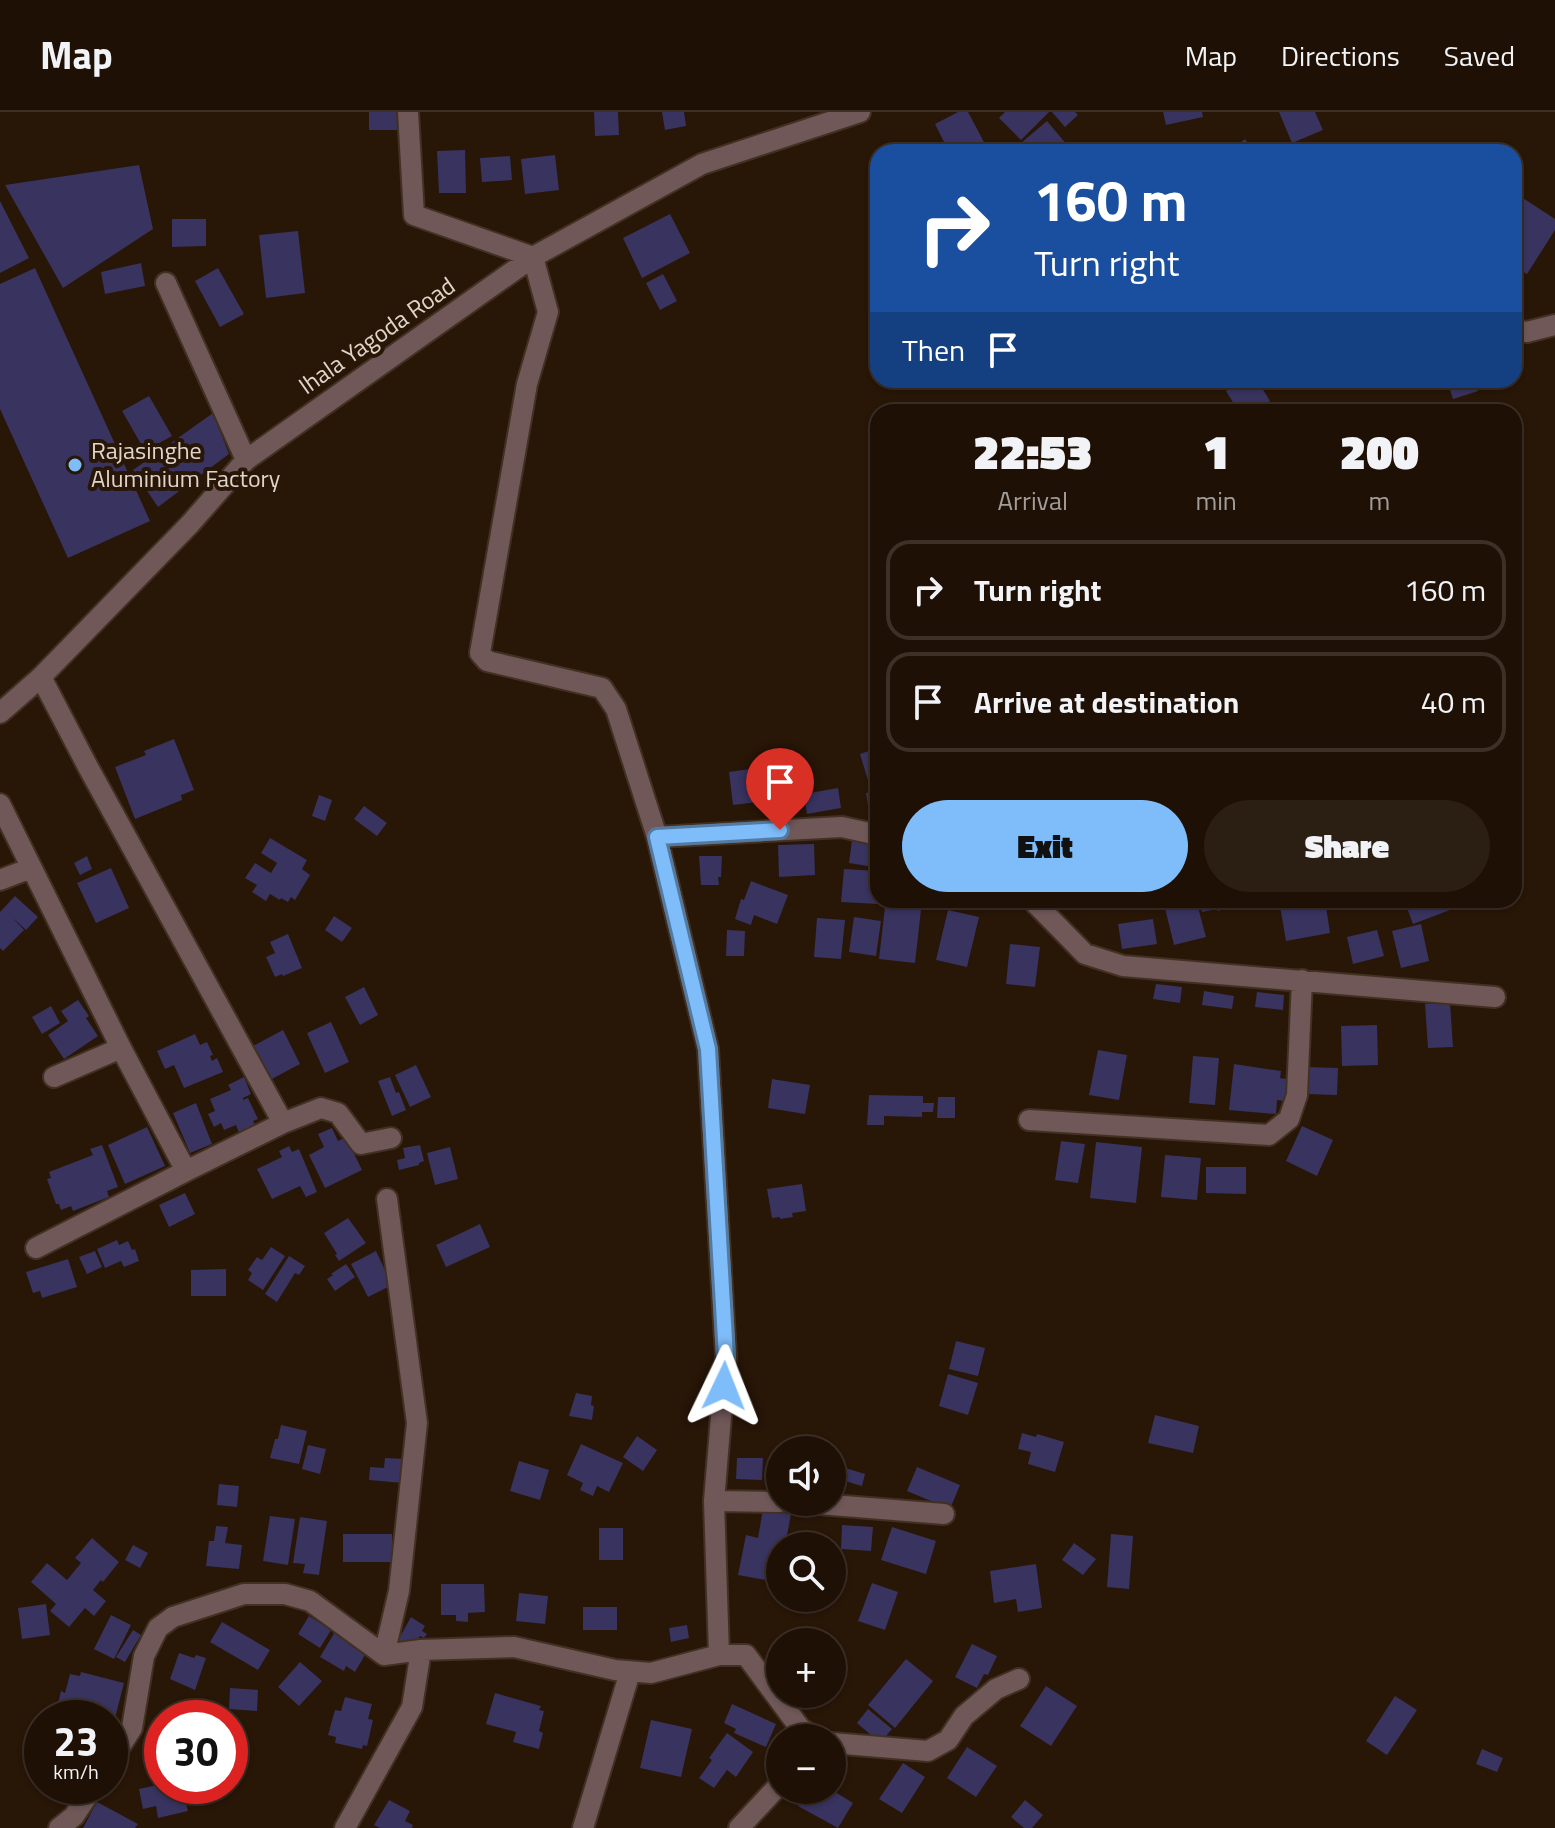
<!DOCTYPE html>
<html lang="en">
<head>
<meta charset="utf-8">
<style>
	body { margin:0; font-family:"Titillium Web",sans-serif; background:#2b1e13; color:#f1f3f6; height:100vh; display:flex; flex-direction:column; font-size:30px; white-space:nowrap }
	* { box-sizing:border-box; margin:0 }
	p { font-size:26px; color:#a19d9a }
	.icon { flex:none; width:44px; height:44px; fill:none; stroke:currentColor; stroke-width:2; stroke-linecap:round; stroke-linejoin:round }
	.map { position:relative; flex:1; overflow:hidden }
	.sheet { position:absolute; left:870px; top:292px; width:652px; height:504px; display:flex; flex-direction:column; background:#1e1005; border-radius:24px; box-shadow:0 2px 6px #0004,0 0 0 2px #3c3027 }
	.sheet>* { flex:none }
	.guide { position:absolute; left:870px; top:32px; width:652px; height:244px; border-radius:24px; box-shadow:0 2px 6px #0004,0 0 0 2px #3c3027; background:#1a4fa0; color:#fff; overflow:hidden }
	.tools { position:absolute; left:766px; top:1324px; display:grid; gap:16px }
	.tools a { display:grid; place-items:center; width:80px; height:80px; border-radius:50%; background:#1e1005; box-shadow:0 2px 6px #0004,0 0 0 2px #3c3027; font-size:40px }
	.speed { position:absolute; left:24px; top:1588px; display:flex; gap:16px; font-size:40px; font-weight:700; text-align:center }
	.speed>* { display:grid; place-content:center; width:104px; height:104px; border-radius:50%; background:#1e1005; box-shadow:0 2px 6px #0004,0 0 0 2px #3c3027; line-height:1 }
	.speed small { font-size:20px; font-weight:400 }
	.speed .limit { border:12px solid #d22; background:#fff; color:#111 }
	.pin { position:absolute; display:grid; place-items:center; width:68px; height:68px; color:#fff; margin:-82px -34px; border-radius:50% 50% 50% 0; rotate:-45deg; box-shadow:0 0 8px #0007 }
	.pin .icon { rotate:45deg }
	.me { position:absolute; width:88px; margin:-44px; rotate:2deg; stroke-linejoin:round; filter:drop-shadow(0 0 6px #0008) }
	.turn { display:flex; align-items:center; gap:28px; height:168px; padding:0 32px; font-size:36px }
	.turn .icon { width:104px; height:104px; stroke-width:2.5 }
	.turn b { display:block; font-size:56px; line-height:68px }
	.then { display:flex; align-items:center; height:76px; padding:0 32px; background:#0003; gap:16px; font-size:30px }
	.eta { display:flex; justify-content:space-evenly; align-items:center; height:136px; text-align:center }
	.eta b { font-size:48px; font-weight:800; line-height:56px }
	.cta { display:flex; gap:16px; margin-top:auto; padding:16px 32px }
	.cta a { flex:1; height:92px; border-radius:48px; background:#7fbdfa; color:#111; font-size:32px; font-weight:800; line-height:92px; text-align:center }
	.cta a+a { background:#2b1e13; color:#f1f3f6 }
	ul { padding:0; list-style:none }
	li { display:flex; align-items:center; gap:24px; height:100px; margin:0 16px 12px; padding:0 16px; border:4px solid #3c3027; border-radius:24px }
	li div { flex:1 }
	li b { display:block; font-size:30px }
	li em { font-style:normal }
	header { display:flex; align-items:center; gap:48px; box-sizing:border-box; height:112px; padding:0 40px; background:#1e1005; border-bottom:2px solid #3c3027 }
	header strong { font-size:38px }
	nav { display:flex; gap:44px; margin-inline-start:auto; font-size:28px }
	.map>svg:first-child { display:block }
	.building { fill:#38335f }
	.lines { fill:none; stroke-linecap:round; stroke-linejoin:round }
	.minor-casing { stroke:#423122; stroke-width:24 }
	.minor { stroke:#705758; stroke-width:20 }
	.route-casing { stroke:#537ba2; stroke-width:20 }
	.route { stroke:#7fbdfa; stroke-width:14 }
	.poi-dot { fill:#7fbdfa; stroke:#281607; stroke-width:3 }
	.labels { text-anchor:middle; stroke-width:8; stroke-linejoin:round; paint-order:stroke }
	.street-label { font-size:24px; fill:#e1d4cb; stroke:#281607 }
	.poi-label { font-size:24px; fill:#e1d4cb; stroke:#281607; text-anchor:start }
</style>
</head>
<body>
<header>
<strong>Map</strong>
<nav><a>Map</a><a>Directions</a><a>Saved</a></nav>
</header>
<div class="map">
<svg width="1555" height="1716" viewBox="0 0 1555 1716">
	<rect width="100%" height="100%" fill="#281607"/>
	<path class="building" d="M369,0h32v18h-32z
		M594,0h24l1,23 -24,1z
		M662,0h22l2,14 -21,4z
		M958,0h10l17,32 -14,8h-22l-14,-28z
		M1005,0h44l-28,28 -22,-22z
		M1052,0h23l3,3 -13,12z
		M1163,0h39l1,5 -37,8z
		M1279,0h36l8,18 -31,13z
		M1047,9l26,31h-44l-8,-9z
		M1245,27l9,13h-26z
		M465,38l1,43h-27l-2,-42z
		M555,43l4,35 -34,4 -4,-35z
		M510,44l2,24 -30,2 -2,-24z
		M139,53l14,64 -90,59 -58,-103z
		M1520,84l35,23v11l-28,44 -13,-8v-60z
		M0,89l29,57 -29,15z
		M670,102l20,39 -48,25 -19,-40z
		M172,107h34v27l-34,1z
		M298,119l7,62 -39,5 -7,-63z
		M141,151l4,23 -40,8 -4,-22z
		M35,156l115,253 -82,37 -68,-149v-125z
		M218,156l26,46 -24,13 -25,-46z
		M663,162l14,27 -17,9 -14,-27z
		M1243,268h14l13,21 -17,11h-14l-13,-21z
		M1447,268h27l4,11 -25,8z
		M149,284l23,40 -27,15 -23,-40z
		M213,301l16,41 -71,53 -25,-37z
		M174,627l20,51 -13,5 1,5 -47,19 -20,-52 31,-12 -2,-4z
		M878,636v36l-8,3 -10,-33z
		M771,654l4,34 -42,5 -4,-33z
		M838,676l3,20 -34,6 -3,-20z
		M878,679v19l-9,2 -3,-19z
		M319,683l13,5 -7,21 -13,-5z
		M364,694l23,17 -10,13 -23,-17z
		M270,726l37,22 -5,9 8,6 -15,25 -4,-3 -3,5 -7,-4 -1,2 -10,-6 -4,7 -14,-9 5,-7 -12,-7 10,-15 16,10 6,-10 -16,-10z
		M852,728l25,4 -3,23 -25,-4z
		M814,732l1,31 -36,2 -1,-32z
		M87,744l5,13 -12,6 -6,-12z
		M699,744h23l-1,21h-3l1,8h-18z
		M111,756l18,40 -33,15 -19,-40z
		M844,757l34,2v33l-37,-2z
		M751,769l37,14 -11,29 -23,-9 -3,10 -16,-6 6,-20 3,1z
		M15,784l23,21 -12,13 -13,-12 11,12 -21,21 -3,-3v-36z
		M1163,788h33l10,37 -32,8z
		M1199,788h38l2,6 -22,5v-2l-15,3z
		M1279,788h46l5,33 -44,8z
		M1404,788h51l3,7 -45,17z
		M885,795l36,3 -6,53 -36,-4z
		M948,798l31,7 -12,50 -31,-7z
		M334,804l18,12 -10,14 -17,-12z
		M854,805l27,4 -5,35 -27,-4z
		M817,806l28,2 -4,39 -27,-2z
		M1153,807l4,25 -35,5 -4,-25z
		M1421,812l8,37 -28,7 -9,-37z
		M727,818l18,1 -1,25h-18z
		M1377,818l7,26 -31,8 -6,-27z
		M288,822l14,34 -19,8 -1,-2 -7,3 -9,-20 9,-4 -5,-11z
		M1010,832l30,3 -5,40 -29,-3z
		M1156,872l26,3 -2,16 -27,-4z
		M364,875l14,28 -18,10 -15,-28z
		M1204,879l30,5 -2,13 -30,-4z
		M1257,880l27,3 -1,15 -28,-3z
		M78,888l11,16 -3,2 12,18 -34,23 -16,-24 20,-14 -7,-10z
		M1450,890l3,45 -25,1 -3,-44z
		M51,894l9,17 -18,11 -10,-17z
		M331,910l18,40 -24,11 -18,-40z
		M1377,913l1,40 -36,1 -1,-40z
		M283,918l17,34 -32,17 -17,-34z
		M195,922l5,11 7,-3 6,13 -3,1 2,5 5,-3 6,14 -39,16 -10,-23 -9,4 -8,-18z
		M1098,938l29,5 -8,45 -30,-5z
		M1193,944l26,2 -4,47 -26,-2z
		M1234,952l47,7 -1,7 13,2 -2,22 -14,-2 -1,14 -47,-4z
		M416,953l15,32 -21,10 -15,-32z
		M1306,955l32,1 -1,27 -32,-1z
		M244,965l7,17 -8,4v2l5,-2 10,21 -5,2 2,4 -16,8 -3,-8 -12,5 -3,-7 -7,4 -6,-13 7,-3 -5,-12 21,-9 -3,-5z
		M390,965l6,16 3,-1 7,18 -14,6 -14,-35z
		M772,967l38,6 -5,29 -37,-6z
		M869,983l54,1v7h11l-1,9h-11v5l-38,-1v9h-17z
		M938,985h17v21h-18z
		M196,991l16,41 -22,9 -17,-40z
		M1302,1014l31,14 -16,36 -31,-15z
		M147,1015l18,39 -40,18 -17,-39z
		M332,1016l6,13 8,-4 16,33 -37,18 -16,-33 15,-8 -6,-13z
		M1061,1029l24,3 -7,39 -23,-3z
		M1096,1030l46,5 -6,56 -46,-5z
		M102,1033l16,42 -11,4 2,6 -36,14 -2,-5 -10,4 -2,-6h-3l-9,-25 4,-1 -2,-6 44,-17 -3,-6z
		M420,1033l4,16 -5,2v2l-20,5 -2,-10 8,-2 -2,-10z
		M289,1034l3,6 7,-3 18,43 -11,5 -6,-11 -28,13 -15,-30 25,-12 -3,-6z
		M450,1035l8,32 -23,6 -8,-32z
		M1165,1043l36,3 -4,42 -36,-3z
		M1206,1055h40v27l-40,-1z
		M802,1072l4,27 -14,2 1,4 -13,2v-2l-8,1 -5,-29z
		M185,1081l10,21 -26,13 -10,-22z
		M348,1106l18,25 -27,18 -4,-6 2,-1 -13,-21z
		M480,1112l10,23 -44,20 -10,-22z
		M117,1128l2,5 9,-4 4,9 3,-1 4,12 -15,6 -3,-6 -16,7 -8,-19z
		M271,1135l14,9 -22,34 -15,-10 4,-7 -4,-3 9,-13 5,3z
		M95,1139l7,16 -15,7 -8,-17z
		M376,1139l16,34 -24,12 -17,-33z
		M289,1144l16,10 -6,9 -4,-2 -18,29 -12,-8z
		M68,1147l9,28 -35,11 -2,-7 -7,2 -7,-21z
		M346,1152l9,13 -20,14 -8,-12 6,-4 -2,-1z
		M226,1157v27h-35v-26z
		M956,1229l29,7 -7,28 -29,-7z
		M948,1262l30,9 -10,32 -29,-9z
		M576,1281l16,3 -1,9 3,1 -2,14 -23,-4z
		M1155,1303l44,11 -6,27 -45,-10z
		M281,1313l26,6 -8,33 -29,-6 5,-19h3z
		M1022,1321l14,4 1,-3 27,8 -9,30 -27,-8 3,-12 -13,-3z
		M637,1324l20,14 -14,21 -20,-14z
		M581,1332l42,19 -14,29 -12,-6 -4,10 -13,-6 3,-7 -16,-8z
		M308,1333l18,4 -6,25 -18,-5z
		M385,1346l20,1 -2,24 -34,-3 1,-13 14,1z
		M737,1346h26l-1,22 -26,-1z
		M519,1349l30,9 -9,30 -30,-9z
		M769,1350l11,1v30l-13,-1z
		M842,1355l23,7 -3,12 -24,-7z
		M917,1355l43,18 -10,24 -43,-18z
		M219,1372l20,2 -2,21 -20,-2z
		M763,1397l28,5 -6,32h-5v8l-9,-2 -5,28 -28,-5 8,-40 12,3z
		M270,1404l25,3 -7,46 -25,-4z
		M300,1405l27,4 -8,54 -16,-2 2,-9 -12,-1z
		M842,1413l31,2 -2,24 -30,-2z
		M216,1414l12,1 -3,16 17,2 -3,24 -33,-3 3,-25h5z
		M892,1415l44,14 -10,33 -45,-14z
		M599,1416h24v32h-24z
		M343,1422h49v28h-49z
		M1111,1422l22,2 -4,53 -22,-2z
		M92,1426l27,24 -16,20 -2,-2 -8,10 13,11 -12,15 -9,-8 -16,19 -19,-16 6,-7 -25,-22 16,-19 20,17 14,-17 -6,-5z
		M1074,1431l22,16 -13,16 -21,-15z
		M133,1433l15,8 -8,15 -15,-8z
		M1036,1452l6,44 -24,4 -2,-13 -22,4 -4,-32z
		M872,1471l26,9 -13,38 -27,-9z
		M441,1472h43l1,28 -17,1v9l-12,-1v-6h-15z
		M519,1481l29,3 -3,28 -29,-3z
		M46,1492l4,31 -28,4 -4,-31z
		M583,1495h34v23h-34z
		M111,1503l20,10 -17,34 -20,-10z
		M309,1504l22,14 -11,18 -22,-14z
		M411,1505l14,9 -3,5 5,3 -3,4 -4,-2 -4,7 -7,6 -12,-7z
		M222,1510l48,28 -12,20 -48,-28z
		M687,1513l2,13 -18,4 -2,-14z
		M133,1518l8,5 -16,27 -9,-5z
		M336,1518l19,13 -2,4 12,8 -10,17 -9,-6 -2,5 -24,-14z
		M972,1532l25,12 -9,19 -4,-1 -7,14 -22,-11z
		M179,1541l15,5 2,-3 10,3 -11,32 -25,-11z
		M906,1547l27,22 -38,47 -27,-23z
		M300,1550l22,19 -23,25 -21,-19z
		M81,1560l43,11 -10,39 -4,-1v-3h-13l-40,-10 4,-17 4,2 5,-19 10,2z
		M1046,1574l31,20 -26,40 -31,-20z
		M230,1576l28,2 -1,21 -28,-2z
		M495,1581l46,13 -2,4 5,1 -5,20 4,2 -4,16 -26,-7 3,-10 -30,-8z
		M1395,1584l22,14 -30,45 -21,-14z
		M345,1585l27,7 -4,15 5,1 -6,26 -4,-1 -1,4 -27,-6 1,-6 -8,-2 7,-25 6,1z
		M732,1592l44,20 -10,23 -32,-14 2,-4 -12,-6z
		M868,1597l24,20 -12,14 -23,-20z
		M651,1608l41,9 -11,48 -41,-9z
		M727,1621l26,19 -17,25 -9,-7 -13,18 -15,-10 13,-18 -3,-2z
		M967,1635l30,19 -21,31 -29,-19z
		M1482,1637l21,9 -6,14 -21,-8z
		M903,1651l22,14 -23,36 -23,-14z
		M162,1672v2h46l2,9 -25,5 3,11 -30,7 -2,-12 -13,3 -4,-20z
		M808,1678h24l21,13 -15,25 -40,-22z
		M389,1688l21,11 -5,10 8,4 -1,3h-32l-6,-3z
		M1025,1688l18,15 -11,13h-8l-13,-11z
		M97,1690l41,22 -3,4h-52z"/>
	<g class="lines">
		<defs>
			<path id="minor" d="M408,0l6,103 119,42 15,55 -21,72 -47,269 7,8 115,27 14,21 41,128 51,212 18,308 -12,144 5,154
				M166,171l80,177
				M1514,218l13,2 28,-7
				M0,601l41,-36 149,-153 56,-64 287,-203 169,-93 158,-52
				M0,692l121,244 65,123 97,-48 -195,-356 -47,-90
				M657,725l185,-10 36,8
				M0,768l31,-12
				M1035,791l50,51 38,12 372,31
				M54,965l67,-29
				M1029,1008l240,15 20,-16 8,-24 5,-115
				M283,1011l38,-15 17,5 23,31 30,-6
				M36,1136l150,-77
				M714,1389l66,1
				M794,1390l150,12
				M384,1543l15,-64 18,-168 -30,-224
				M832,1631l96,8 20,-11 16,-24 32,-27 23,-10
				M110,1650l22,-34 12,-72 14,-28 15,-11 71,-23h41l25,7 74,54 37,-5 93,-3 101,23 36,3 68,-18h27l54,73 15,10
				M59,1716l15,-12 20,-30
				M345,1716l67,-121 9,-57
				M583,1716l47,-156
				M739,1716l41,-44"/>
		</defs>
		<use href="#minor" class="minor-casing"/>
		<use href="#minor" class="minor"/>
	</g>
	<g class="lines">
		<defs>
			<path id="route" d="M724,1274l2,-29 -18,-308 -51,-212 123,-7"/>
		</defs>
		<use href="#route" class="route-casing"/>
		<use href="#route" class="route"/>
	</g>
	<circle class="poi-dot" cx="75" cy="353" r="8"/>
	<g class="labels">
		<g class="street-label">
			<text transform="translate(377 224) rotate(-35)" y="8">Ihala Yagoda Road</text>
		</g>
		<g class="poi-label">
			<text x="91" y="347">Rajasinghe<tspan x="91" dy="28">Aluminium Factory</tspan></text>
		</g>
	</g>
</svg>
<div class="tools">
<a><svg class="icon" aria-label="sound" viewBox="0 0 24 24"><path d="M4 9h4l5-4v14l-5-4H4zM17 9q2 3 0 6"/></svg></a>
<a><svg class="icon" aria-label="search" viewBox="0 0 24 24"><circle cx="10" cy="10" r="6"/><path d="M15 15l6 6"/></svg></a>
<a>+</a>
<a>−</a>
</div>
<div class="speed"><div>23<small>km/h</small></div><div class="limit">30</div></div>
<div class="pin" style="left:780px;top:718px;background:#d93025"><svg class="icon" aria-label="arrive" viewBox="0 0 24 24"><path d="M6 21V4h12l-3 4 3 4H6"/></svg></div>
<svg class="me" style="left:724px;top:1274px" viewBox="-20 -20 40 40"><path d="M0-17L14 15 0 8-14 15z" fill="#7fbdfa" stroke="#fff" stroke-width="4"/></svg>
<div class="guide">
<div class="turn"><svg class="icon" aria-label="right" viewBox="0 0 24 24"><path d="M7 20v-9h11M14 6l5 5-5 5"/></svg><div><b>160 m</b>Turn right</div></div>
<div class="then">Then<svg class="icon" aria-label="arrive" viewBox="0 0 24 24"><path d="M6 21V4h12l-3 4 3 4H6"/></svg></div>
</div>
<section class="sheet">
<div class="eta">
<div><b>22:53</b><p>Arrival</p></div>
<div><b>1</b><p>min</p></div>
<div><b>200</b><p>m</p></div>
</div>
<ul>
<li><svg class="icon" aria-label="right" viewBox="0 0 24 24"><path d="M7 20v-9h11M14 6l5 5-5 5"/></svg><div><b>Turn right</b></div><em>160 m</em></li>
<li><svg class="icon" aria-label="arrive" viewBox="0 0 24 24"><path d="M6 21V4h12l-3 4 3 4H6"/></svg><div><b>Arrive at destination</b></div><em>40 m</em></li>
</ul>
<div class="cta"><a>Exit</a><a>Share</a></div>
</section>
</div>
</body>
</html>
